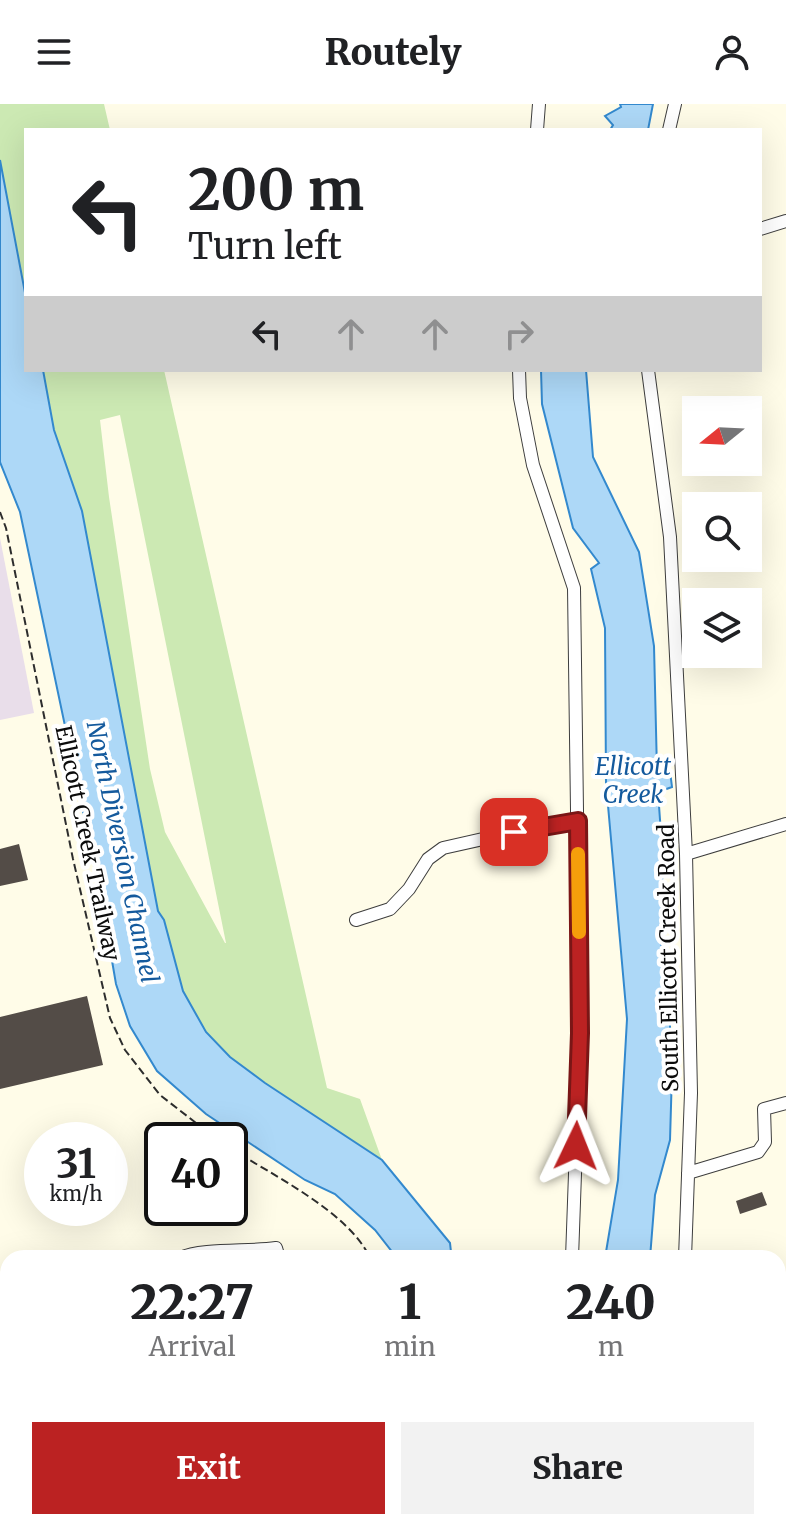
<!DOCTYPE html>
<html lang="en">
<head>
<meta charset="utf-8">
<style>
	body { margin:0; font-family:Merriweather,serif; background:#f2f2f2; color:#202124; height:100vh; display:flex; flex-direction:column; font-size:30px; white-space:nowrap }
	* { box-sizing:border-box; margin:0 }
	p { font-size:26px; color:#757577 }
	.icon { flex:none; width:44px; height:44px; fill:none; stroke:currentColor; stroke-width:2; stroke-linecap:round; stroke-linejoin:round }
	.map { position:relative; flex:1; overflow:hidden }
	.sheet { position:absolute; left:0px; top:1146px; width:786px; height:280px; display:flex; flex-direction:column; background:#fff; border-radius:24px 24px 0 0; box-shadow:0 8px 32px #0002 }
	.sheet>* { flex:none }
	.banner { position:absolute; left:24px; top:24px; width:738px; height:244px; border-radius:0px; box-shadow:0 8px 32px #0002; background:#fff; color:#202124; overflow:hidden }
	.needle { width:52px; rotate:252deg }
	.controls { position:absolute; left:682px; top:292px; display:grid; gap:16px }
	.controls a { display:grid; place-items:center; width:80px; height:80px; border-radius:0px; background:#fff; box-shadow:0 8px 32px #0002; font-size:40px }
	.speed { position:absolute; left:24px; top:1018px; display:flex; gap:16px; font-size:40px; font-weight:700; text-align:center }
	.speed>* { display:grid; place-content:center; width:104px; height:104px; border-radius:50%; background:#fff; box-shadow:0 8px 32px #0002; line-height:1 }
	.speed small { font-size:20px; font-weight:400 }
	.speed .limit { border:4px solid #111; border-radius:12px; background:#fff; color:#111 }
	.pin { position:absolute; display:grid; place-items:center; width:68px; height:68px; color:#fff; margin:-34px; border-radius:16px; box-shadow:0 4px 12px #0006 }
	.me { position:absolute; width:88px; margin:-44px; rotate:2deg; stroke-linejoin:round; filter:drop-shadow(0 0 6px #0008) }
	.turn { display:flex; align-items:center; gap:28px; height:168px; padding:0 32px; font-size:36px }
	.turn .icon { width:104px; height:104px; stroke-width:2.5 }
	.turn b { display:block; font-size:56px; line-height:68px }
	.lanes { display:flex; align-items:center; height:76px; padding:0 32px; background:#0003; justify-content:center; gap:40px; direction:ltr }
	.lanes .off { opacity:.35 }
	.eta { display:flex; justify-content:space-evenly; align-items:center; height:136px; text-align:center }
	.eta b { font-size:48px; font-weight:800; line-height:56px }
	.cta { display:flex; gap:16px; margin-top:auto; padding:16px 32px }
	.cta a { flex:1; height:92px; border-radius:0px; background:#b22; color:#fff; font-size:32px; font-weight:800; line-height:92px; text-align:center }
	.cta a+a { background:#f2f2f2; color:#202124 }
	header { display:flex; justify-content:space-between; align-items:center; height:104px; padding:0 32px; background:#fff; font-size:36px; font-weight:800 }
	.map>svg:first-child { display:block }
	.industrial { fill:#e9deea }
	.green { fill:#cce9b3; fill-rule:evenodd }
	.water { fill:#add8f7; stroke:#3389ce; stroke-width:2 }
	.building { fill:#534c47 }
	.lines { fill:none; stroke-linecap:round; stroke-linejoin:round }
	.minor-casing { stroke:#3e3e3e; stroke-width:14 }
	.path { stroke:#2d2d2d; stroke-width:2; stroke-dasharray:8 4; stroke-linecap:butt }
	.minor { stroke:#fff; stroke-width:12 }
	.route-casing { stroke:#7a1616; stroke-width:20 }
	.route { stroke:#b22; stroke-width:14 }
	.slow { stroke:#f59e0b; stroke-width:14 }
	.labels { text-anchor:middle; stroke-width:8; stroke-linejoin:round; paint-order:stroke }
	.street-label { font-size:22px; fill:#0b0b0b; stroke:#fff }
	.water-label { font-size:24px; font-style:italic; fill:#145a9d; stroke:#fff }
</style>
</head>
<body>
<header><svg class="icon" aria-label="menu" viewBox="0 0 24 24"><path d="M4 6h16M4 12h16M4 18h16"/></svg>Routely<svg class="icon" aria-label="person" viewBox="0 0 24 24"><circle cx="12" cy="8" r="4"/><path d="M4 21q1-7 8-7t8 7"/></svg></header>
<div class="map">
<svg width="786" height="1426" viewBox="0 0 786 1426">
	<rect width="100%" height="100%" fill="#fffce8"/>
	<path class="industrial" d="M0,434l34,175 -34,7z"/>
	<path class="green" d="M0,0h104l6,26h-84v168l-26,-138z
		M43,266h121l163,718 33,11 22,61 -117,-77 -35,-26 -24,-25 -23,-41 -19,-71 -6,-9 -76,-400 -28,-81zM120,311l106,528h-1l-60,-111 -15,-63 -41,-272 -9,-77z"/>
	<path class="water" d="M620,0h33l-5,26h-38l3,-5 -8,-9 16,-9z
		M0,56l26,138v72h17l11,60 28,81 76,400 6,9 19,71 23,41 24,25 35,26 117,77 68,83 1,9 10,6h-64l-22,-28 -40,-36 -30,-14 -99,-66 -49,-43 -27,-45 -14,-42 -15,-87 -81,-385 -20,-50z
		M541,266h45l7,87 46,95 15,94 3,125h13l2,16 -14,5 5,69 -3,77 8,43 4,91 -2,68 -15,55 -5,63h-45l13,-78 9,-161 -21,-236 -1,-155 -14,-59 8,-6 -26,-35 -31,-124z"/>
	<path class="building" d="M19,740l9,36 -28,6v-37z
		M87,892l16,69 -103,24v-72z
		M762,1088l5,13 -27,9 -4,-13z
		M783,1300l3,11v74l-8,3v-87z"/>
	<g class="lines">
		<defs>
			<path id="minor" d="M537,26l2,-26
				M669,26l6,-26
				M760,125l26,-8
				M519,266l1,28 13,67 41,123 6,445 -8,225
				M648,266l22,167 16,317 5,239 -6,165
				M686,750l100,-30
				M356,816l34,-11 19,-20 19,-30 15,-11 98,-22 37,-5
				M688,1069l70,-21 7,-10 -1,-33 22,-6
				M180,1154c23,-10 68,-6 96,-10l3,10
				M778,1250l8,-3
				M347,1418l2,8
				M702,1418l1,8
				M307,1426l23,-8
				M557,1426l1,-8"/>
		</defs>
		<use href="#minor" class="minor-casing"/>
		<path class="path" d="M0,408l6,16 67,331 37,159 15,32 35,45 58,45
			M230,1044c42,27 119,64 140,110
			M435,1418l2,8"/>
		<use href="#minor" class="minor"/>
	</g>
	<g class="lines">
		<defs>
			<path id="route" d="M514,728l64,-11 2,212 -4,113"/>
		</defs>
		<use href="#route" class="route-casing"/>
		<use href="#route" class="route"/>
		<path class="slow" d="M578,750l1,78"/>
	</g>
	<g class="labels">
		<g class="street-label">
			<text transform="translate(88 739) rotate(78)" y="8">Ellicott Creek Trailway</text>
			<text transform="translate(668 854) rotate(-91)" y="8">South Ellicott Creek Road</text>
		</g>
		<g class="water-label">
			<text x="633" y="671">Ellicott<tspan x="633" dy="28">Creek</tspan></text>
			<text transform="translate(122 748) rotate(78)" y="8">North Diversion Channel</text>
		</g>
	</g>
</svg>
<div class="controls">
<a><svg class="needle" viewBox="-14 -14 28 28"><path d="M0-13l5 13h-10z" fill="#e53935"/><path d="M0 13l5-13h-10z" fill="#757577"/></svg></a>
<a><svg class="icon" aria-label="search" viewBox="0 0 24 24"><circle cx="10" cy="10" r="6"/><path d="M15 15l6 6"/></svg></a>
<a><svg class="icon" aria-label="layers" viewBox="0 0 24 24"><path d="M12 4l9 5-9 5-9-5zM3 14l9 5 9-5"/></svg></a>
</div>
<div class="speed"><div>31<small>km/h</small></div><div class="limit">40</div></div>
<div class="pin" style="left:514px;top:728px;background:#d93025"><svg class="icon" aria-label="arrive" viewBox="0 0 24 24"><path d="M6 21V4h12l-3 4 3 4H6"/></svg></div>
<svg class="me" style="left:576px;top:1042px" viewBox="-20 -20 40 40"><path d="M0-17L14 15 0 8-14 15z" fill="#b22" stroke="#fff" stroke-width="4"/></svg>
<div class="banner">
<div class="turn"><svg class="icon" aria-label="left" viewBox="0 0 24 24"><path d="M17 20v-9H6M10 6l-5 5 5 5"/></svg><div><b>200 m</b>Turn left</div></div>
<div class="lanes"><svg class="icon" aria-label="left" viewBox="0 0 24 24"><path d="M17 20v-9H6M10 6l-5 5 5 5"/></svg><svg class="icon off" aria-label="ahead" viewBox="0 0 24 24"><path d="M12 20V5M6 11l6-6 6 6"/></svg><svg class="icon off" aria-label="ahead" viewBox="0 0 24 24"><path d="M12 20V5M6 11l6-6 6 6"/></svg><svg class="icon off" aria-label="right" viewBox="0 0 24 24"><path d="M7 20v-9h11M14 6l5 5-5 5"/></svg></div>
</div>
<section class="sheet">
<div class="eta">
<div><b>22:27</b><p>Arrival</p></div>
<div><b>1</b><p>min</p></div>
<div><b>240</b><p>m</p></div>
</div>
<div class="cta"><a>Exit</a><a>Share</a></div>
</section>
</div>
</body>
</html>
